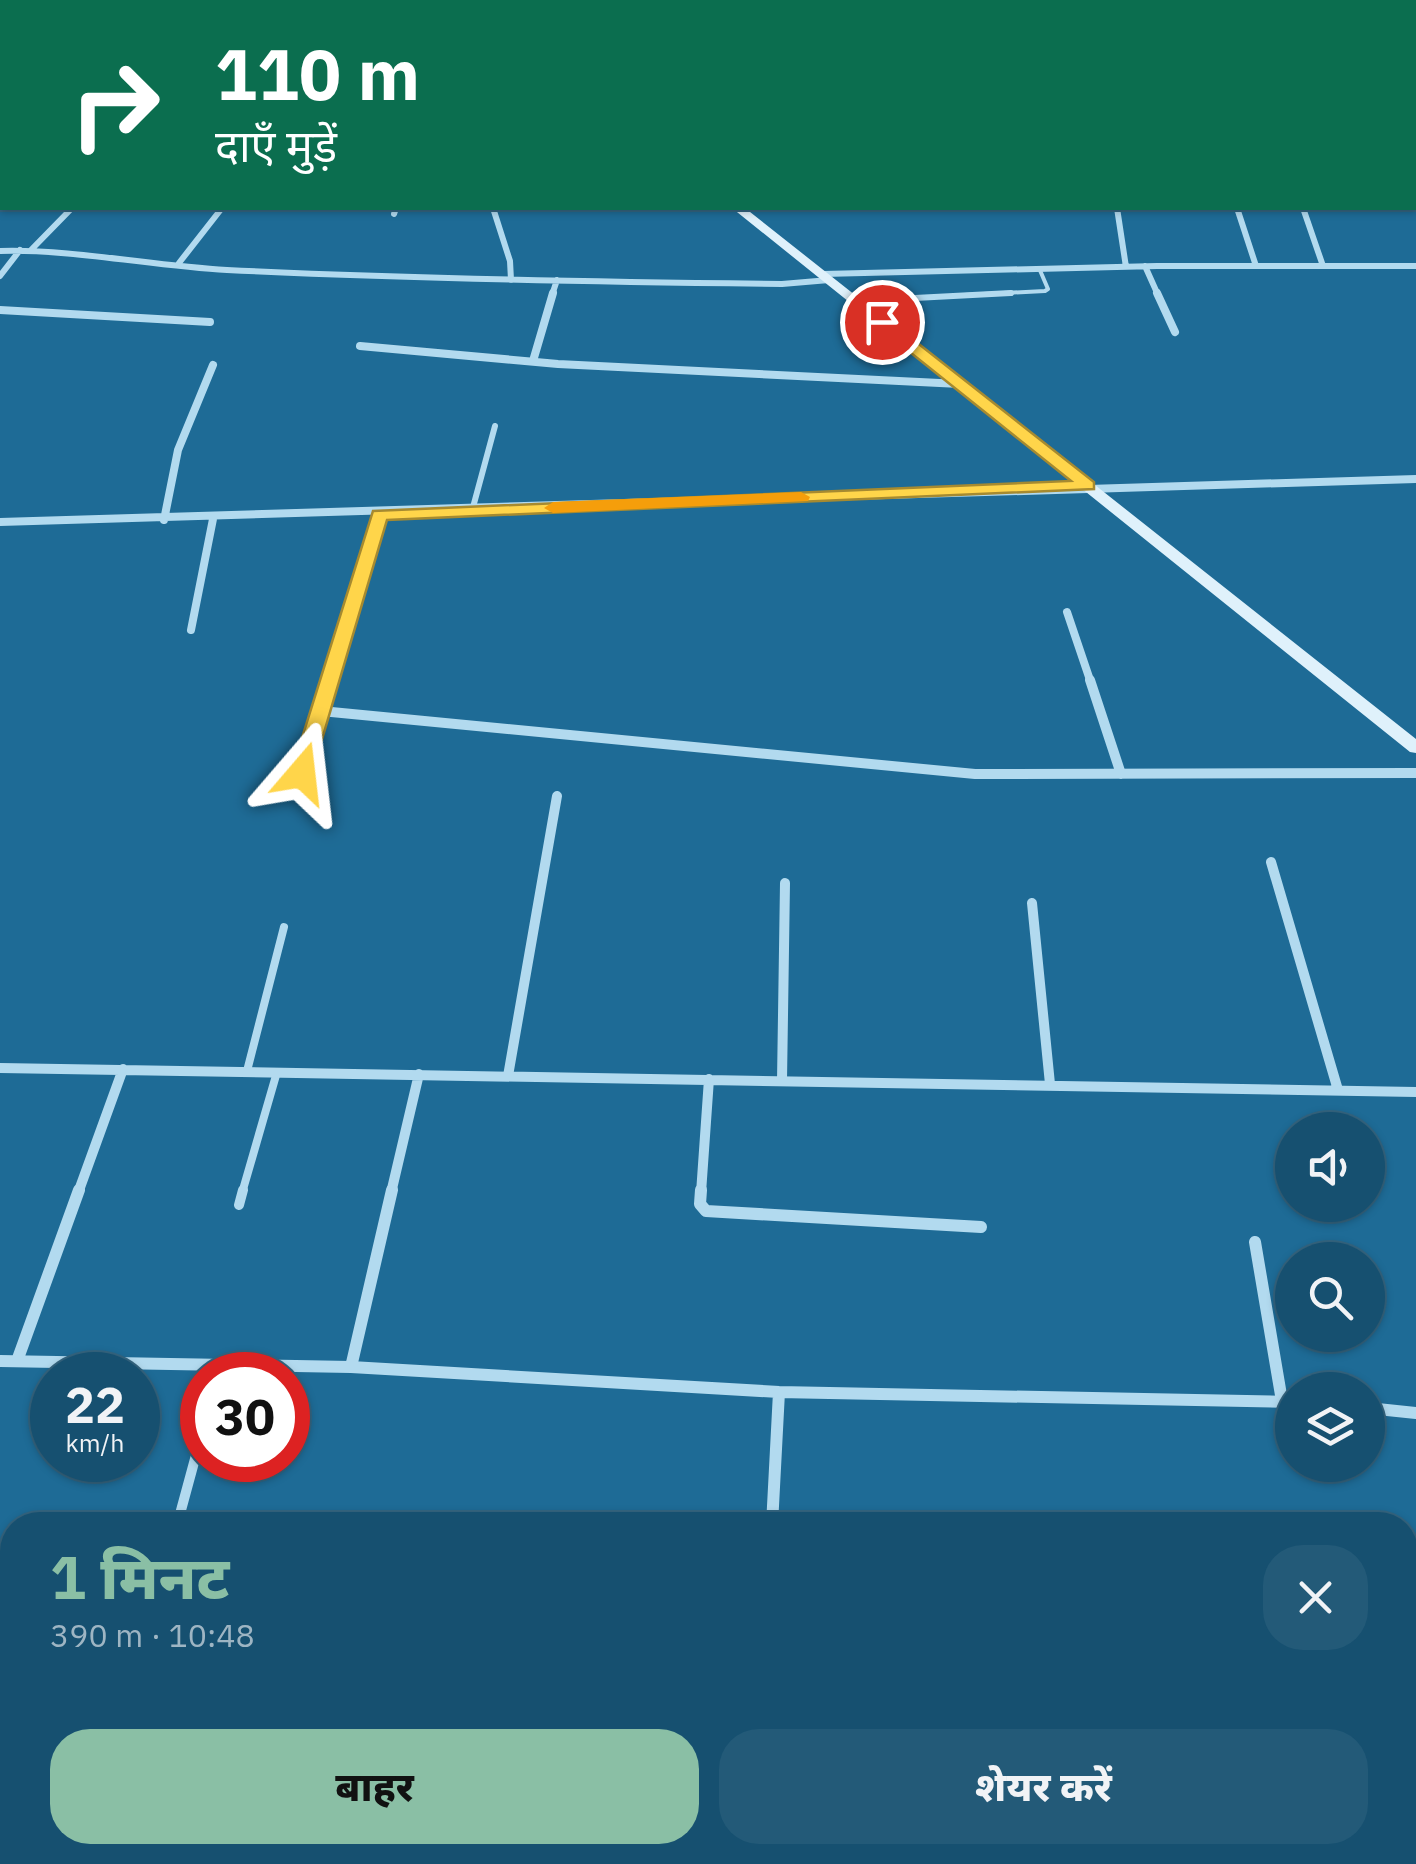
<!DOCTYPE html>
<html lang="hi">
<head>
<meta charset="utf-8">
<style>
	body { margin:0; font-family:"IBM Plex Sans","Noto Sans Devanagari",sans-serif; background:#235a78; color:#f1f3f6; height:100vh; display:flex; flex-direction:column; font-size:38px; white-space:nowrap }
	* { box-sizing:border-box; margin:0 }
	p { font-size:32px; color:#9eb5c3 }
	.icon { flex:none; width:55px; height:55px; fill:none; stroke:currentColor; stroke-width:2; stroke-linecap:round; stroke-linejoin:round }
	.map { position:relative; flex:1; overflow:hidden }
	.sheet { position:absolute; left:0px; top:1512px; width:1418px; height:352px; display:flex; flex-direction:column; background:#165070; border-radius:40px 40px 0 0; box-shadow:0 2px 8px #0004,0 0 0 2px #356783 }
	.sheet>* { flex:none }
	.banner { position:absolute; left:0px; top:0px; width:1418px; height:210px; box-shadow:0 2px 8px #0004,0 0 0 2px #356783; background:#0b6e4f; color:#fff; overflow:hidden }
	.controls { position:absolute; left:1275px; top:1112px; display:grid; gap:20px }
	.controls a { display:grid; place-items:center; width:110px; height:110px; border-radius:50%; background:#165070; box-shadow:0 2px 8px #0004,0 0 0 2px #356783; font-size:50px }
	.speed { position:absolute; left:30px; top:1352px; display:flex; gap:20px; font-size:50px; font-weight:700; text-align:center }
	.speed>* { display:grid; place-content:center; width:130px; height:130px; border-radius:50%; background:#165070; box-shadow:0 2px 8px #0004,0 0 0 2px #356783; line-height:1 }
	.speed small { font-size:25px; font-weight:400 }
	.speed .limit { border:15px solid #d22; background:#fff; color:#111 }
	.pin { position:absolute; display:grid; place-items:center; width:85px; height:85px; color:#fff; margin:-42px; border:5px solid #fff; border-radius:50%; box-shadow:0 2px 10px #0007 }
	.me { position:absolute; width:110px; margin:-55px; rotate:17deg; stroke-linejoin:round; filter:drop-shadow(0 0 8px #0008) }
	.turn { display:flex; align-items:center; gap:35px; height:210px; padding:0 50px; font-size:45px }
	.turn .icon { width:130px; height:130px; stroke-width:2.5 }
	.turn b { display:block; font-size:70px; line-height:85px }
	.round { display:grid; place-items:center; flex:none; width:105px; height:105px; border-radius:40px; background:#235a78 }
	.summary { display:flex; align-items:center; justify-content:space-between; height:170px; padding:0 50px }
	h1 { font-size:60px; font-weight:800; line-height:75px; color:#8abfa5 }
	.cta { display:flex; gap:20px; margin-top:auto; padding:20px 50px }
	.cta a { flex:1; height:115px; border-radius:40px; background:#8abfa5; color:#111; font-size:40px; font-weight:800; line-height:115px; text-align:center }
	.cta a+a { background:#235a78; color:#f1f3f6 }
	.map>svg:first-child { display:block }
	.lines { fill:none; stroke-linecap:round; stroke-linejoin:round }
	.lane-far3 { stroke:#b2daef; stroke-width:4 }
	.lane-far2 { stroke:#b2daef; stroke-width:6 }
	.lane-far1 { stroke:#b2daef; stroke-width:8 }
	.lane { stroke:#b2daef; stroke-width:10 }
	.street-far3 { stroke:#b2daef; stroke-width:6 }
	.street-far2 { stroke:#b2daef; stroke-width:8 }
	.street-far1 { stroke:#b2daef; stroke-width:10 }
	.street { stroke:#b2daef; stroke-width:12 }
	.secondary { fill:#dff1fb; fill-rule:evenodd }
	.route { fill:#ffd54a; stroke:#a68a30; stroke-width:2.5 }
	.slow { fill:#f59e0b }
</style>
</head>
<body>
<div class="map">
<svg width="1416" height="1864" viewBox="0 0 1416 1864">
	<rect width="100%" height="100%" fill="#1e6b96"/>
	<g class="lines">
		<path class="lane-far3" d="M964,295l81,-4 3,-2 -9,-21"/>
		<path class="lane-far2" d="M857,301l154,-8
			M472,511l23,-85"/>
		<path class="lane-far1" d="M247,1071l37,-144
			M242,1193l35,-121"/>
		<path class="lane" d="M239,1205l4,-15
			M177,1525l25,-92"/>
		<path class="street-far3" d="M880,0l44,2
			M1194,0l39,2
			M493,208l17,53 1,19
			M1117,208l9,59
			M1237,208l19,58
			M1303,208l20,58
			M394,214l2,-6
			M31,250l41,-42
			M0,251c76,-2 151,15 227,19 185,9 370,12 555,14l47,-4
			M179,263l43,-55
			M1145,266l13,29
			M823,274l334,-8h259
			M0,276l20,-26
			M552,295l5,-15"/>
		<path class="street-far2" d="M1157,293l18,39
			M0,310l210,12
			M360,346l198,18 402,20
			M533,361l20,-68
			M164,520l14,-70 35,-85
			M0,522l1416,-43
			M1067,612l24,71
			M191,630l22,-111
			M329,683l51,-168"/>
		<path class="street-far1" d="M1090,680l31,94
			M321,711l654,63 441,-1
			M302,773l28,-93
			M1271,862l67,228
			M1032,903l18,181
			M0,1068l1416,24
			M508,1076l49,-280
			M782,1081l3,-198
			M78,1193l45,-124
			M391,1193l28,-119
			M701,1193l8,-114"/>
		<path class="street" d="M701,1190l-1,14 6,7 275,16
			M1255,1242l27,159
			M0,1361l351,6 428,25 513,10
			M17,1361l62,-171
			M351,1367l41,-177
			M1368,1408l48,5
			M772,1525l7,-133
			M749,1852v12
			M407,1864l3,-12"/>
		<path class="secondary" d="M345,0h16l1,2h-14z
			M732,208h13l671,531v14l-6,-1z"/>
	</g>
	<path class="route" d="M876,319h11l207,163v7l-707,31 -75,253 -10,6 -8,-1 -3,-5 82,-262 698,-30 -195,-156z"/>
	<path class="slow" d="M801,492l9,5 -2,4 -255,12 -9,-5 9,-6z"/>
</svg>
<div class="controls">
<a><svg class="icon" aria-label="sound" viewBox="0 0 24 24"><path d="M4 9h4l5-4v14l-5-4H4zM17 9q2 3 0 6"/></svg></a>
<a><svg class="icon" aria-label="search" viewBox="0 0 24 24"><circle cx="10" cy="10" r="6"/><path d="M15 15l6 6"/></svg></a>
<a><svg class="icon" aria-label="layers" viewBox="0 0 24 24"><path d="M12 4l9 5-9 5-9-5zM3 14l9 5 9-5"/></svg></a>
</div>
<div class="speed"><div>22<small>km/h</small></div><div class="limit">30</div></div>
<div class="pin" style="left:882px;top:322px;background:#d93025"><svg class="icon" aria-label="arrive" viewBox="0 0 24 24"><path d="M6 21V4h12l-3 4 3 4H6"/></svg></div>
<svg class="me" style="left:302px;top:773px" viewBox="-20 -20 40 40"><path d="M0-17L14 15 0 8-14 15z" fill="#ffd54a" stroke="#fff" stroke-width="4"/></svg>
<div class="banner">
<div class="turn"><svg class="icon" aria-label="right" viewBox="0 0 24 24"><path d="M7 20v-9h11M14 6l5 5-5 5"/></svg><div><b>110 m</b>दाएँ मुड़ें</div></div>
</div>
<section class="sheet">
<div class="summary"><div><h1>1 मिनट</h1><p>390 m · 10:48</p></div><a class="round"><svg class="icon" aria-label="close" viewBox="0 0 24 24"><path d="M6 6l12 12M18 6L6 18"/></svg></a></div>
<div class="cta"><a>बाहर</a><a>शेयर करें</a></div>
</section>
</div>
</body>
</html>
